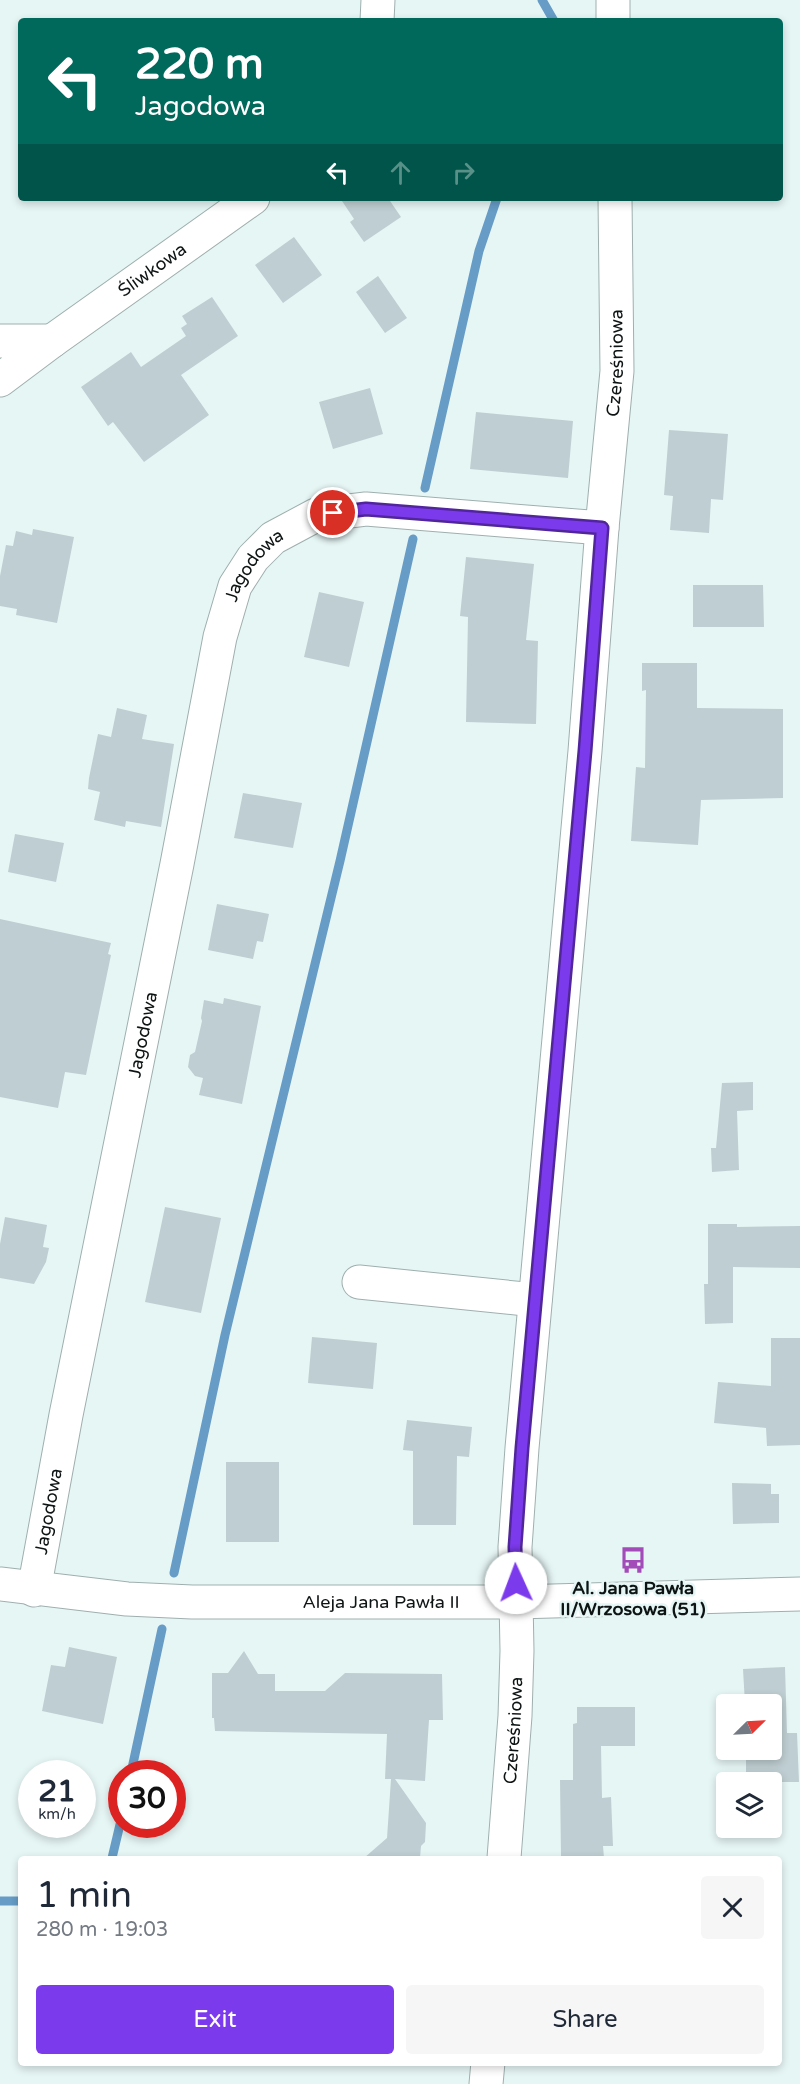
<!DOCTYPE html>
<html lang="en">
<head>
<meta charset="utf-8">
<style>
	body { margin:0; font-family:"Varela Round",sans-serif; background:#f6f6f7; color:#1f2937; height:100vh; display:flex; flex-direction:column; font-size:22px; white-space:nowrap }
	* { box-sizing:border-box; margin:0 }
	p { font-size:20px; color:#747a83 }
	.icon { flex:none; width:33px; height:33px; fill:none; stroke:currentColor; stroke-width:2; stroke-linecap:round; stroke-linejoin:round }
	.map { position:relative; flex:1; overflow:hidden }
	.details { position:absolute; left:18px; top:1856px; width:764px; height:210px; display:flex; flex-direction:column; background:#fff; border-radius:6px; box-shadow:0 3px 9px #0003 }
	.details>* { flex:none }
	.top-card { position:absolute; left:18px; top:18px; width:765px; height:183px; border-radius:6px; box-shadow:0 3px 9px #0003; background:#00695c; color:#fff; overflow:hidden }
	.needle { width:39px; rotate:66deg }
	.controls { position:absolute; left:716px; top:1694px; display:grid; gap:12px }
	.controls a { display:grid; place-items:center; width:66px; height:66px; border-radius:6px; background:#fff; box-shadow:0 3px 9px #0003; font-size:30px }
	.speed { position:absolute; left:18px; top:1760px; display:flex; gap:12px; font-size:30px; font-weight:700; text-align:center }
	.speed>* { display:grid; place-content:center; width:78px; height:78px; border-radius:50%; background:#fff; box-shadow:0 3px 9px #0003; line-height:1 }
	.speed small { font-size:15px; font-weight:400 }
	.speed .limit { border:9px solid #d22; background:#fff; color:#111 }
	.pin { position:absolute; display:grid; place-items:center; width:51px; height:51px; color:#fff; margin:-26px; border:3px solid #fff; border-radius:50%; box-shadow:0 2px 6px #0007 }
	.me { position:absolute; width:66px; margin:-33px; rotate:358deg; stroke-linejoin:round; filter:drop-shadow(0 0 4px #0008) }
	.turn { display:flex; align-items:center; gap:21px; height:126px; padding:0 18px; font-size:27px }
	.turn .icon { width:78px; height:78px; stroke-width:2.5 }
	.turn b { display:block; font-size:42px; line-height:51px }
	.lanes { display:flex; align-items:center; height:57px; padding:0 18px; background:#0003; justify-content:center; gap:30px; direction:ltr }
	.lanes .off { opacity:.35 }
	.round { display:grid; place-items:center; flex:none; width:63px; height:63px; border-radius:6px; background:#f6f6f7 }
	.head { display:flex; align-items:center; justify-content:space-between; height:102px; padding:0 18px }
	h1 { font-size:36px; font-weight:600; line-height:45px }
	.action { display:flex; gap:12px; margin-top:auto; padding:12px 18px }
	.action a { flex:1; height:69px; border-radius:6px; background:#7c3aed; color:#fff; font-size:24px; font-weight:600; line-height:69px; text-align:center }
	.action a+a { background:#f6f6f7; color:#1f2937 }
	.map>svg:first-child { display:block }
	.lines { fill:none; stroke-linecap:round; stroke-linejoin:round }
	.stream { stroke:#679cc6; stroke-width:9 }
	.building { fill:#bfced2 }
	.minor-casing { stroke:#9fafae; stroke-width:35 }
	.minor { stroke:#fff; stroke-width:33 }
	.route-casing { stroke:#51269a; stroke-width:15 }
	.route { stroke:#7c3aed; stroke-width:10 }
	.labels { text-anchor:middle; stroke-width:5; stroke-linejoin:round; paint-order:stroke }
	.street-label { font-size:18px; fill:#0e1414; stroke:#e6f6f5 }
	.poi-label { font-size:18px; font-weight:bold; fill:#0e1414; stroke:#e6f6f5 }
</style>
</head>
<body>
<div class="map">
<svg width="800" height="2084" viewBox="0 0 800 2084">
	<rect width="100%" height="100%" fill="#e6f6f5"/>
	<g class="lines">
		<path class="stream" d="M542,0l12,21
			M425,488l54,-237 18,-53
			M174,1573l51,-238 115,-474 73,-322
			M131,1773l31,-144
			M112,1858l10,-42
			M0,1901h21"/>
	</g>
	<path class="building" d="M340,198h48l13,19 -37,25 -14,-20 4,-3z
		M294,237l28,38 -39,28 -28,-38z
		M378,276l29,42 -22,15 -29,-41z
		M212,297l26,39 -57,39 28,40 -65,47 -31,-40 -5,4 -27,-39 50,-35 10,15 45,-31 -5,-8 6,-4 -5,-8z
		M370,388l13,46 -50,15 -14,-47z
		M476,412l97,9 -5,57 -98,-9z
		M669,430l59,4 -5,66 -12,-1 -2,34 -39,-3 3,-34 -9,-1z
		M33,529l41,8 -17,86 -41,-8 1,-6 -17,-3v-30l6,-31 7,1 3,-15 16,4z
		M466,557l68,7 -8,76 12,1 -2,83 -70,-2 2,-105 -8,-1z
		M693,585h70l1,42h-71z
		M319,592l45,10 -15,65 -45,-10z
		M642,663h55v45l86,1v89l-82,2 -3,45 -67,-4 5,-74 9,1 1,-78 -4,1z
		M117,708l30,7 -5,24 32,5 -13,83 -35,-6 -1,6 -31,-7 6,-28 -12,-3 1,-11 9,-44 13,3z
		M243,793l59,10 -9,45 -59,-10z
		M15,834l49,9 -8,39 -48,-10z
		M217,904l52,10 -6,28 -6,-1 -4,18 -45,-9z
		M0,919l111,24 -3,11 3,1 -25,120 -21,-3 -7,36 -58,-11z
		M224,998l37,8 -19,98 -43,-9 4,-17 -8,-2 -7,-9 2,-12 5,-3 7,-31 -1,-3 3,-18 19,4z
		M753,1082v28l-16,1 2,59 -27,2 -1,-24h5l6,-65z
		M165,1207l56,11 -20,95 -56,-11z
		M5,1217l42,8 -4,22 6,1 -3,14 -12,22 -34,-6v-34z
		M708,1224h29v3l63,-1v42l-67,-1v56l-28,1 -1,-40h4z
		M312,1337l65,6 -4,46 -65,-6z
		M771,1338h29v107l-33,1 -1,-18 -52,-5 4,-41 53,4z
		M407,1420l65,7 -3,30 -12,-1 -1,69h-43v-74l-10,-1z
		M226,1462h53v80h-53z
		M732,1483l39,1v10h8v29l-46,1z
		M69,1647l48,10 -14,67 -61,-13 9,-46 14,2z
		M244,1651l14,23h17v17h50l20,-18 97,1 1,46h-14l-4,61 -30,-2 31,44 -1,19 -4,4 -1,12h-56l23,-20 4,-59h-6l2,-45 -172,-3 -1,-13h-2v-45h16z
		M785,1667l2,66h10l2,49h-53v-33h25v-45h-26l-2,-35z
		M577,1707h58v39h-34l1,52 9,-1 2,49h-10l1,12h-43l-1,-78h13v-56l4,-1z"/>
	<g class="lines">
		<defs>
			<g id="minor">
				<path d="M613,0v21"/>
				<path d="M377,21l1,-21"/>
				<path d="M0,341h52l-52,39"/>
				<path id="s1" d="M52,341l201,-143"/>
				<path d="M359,1282l176,18"/>
				<path id="s2" d="M0,1584l127,15 65,3h325l283,-8"/>
				<path id="s3" d="M34,1590l32,-175 111,-551 43,-227 15,-51 18,-28 20,-20 43,-23 50,-6 236,19"/>
				<path id="s4" d="M504,1858l11,-142 2,-65 -2,-104 7,-99 63,-697 17,-223 15,-157 -2,-173"/>
				<path d="M486,2084l2,-22"/>
			</g>
		</defs>
		<use href="#minor" class="minor-casing"/>
		<use href="#minor" class="minor"/>
	</g>
	<g class="lines">
		<defs>
			<path id="route" d="M333,513l33,-4 236,19 -17,223 -63,697 -7,99 1,36"/>
		</defs>
		<use href="#route" class="route-casing"/>
		<use href="#route" class="route"/>
	</g>
	<defs>
		<symbol id="bus-bare" viewBox="-9 -9 18 18"><path d="M-5-6H5V4H4V6H2V4H-2V6H-4V4H-5ZM-3.5-4V0h7V-4ZM-3.5 1.2v1.5H-2V1.2ZM2 1.2v1.5H3.5V1.2Z" fill="#a34cb9" stroke="#e6f6f5" stroke-width="2.5" paint-order="stroke"/></symbol>
	</defs>
	<g fill-rule="evenodd">
		<use href="#bus-bare" x="614" y="1541" width="38" height="38"/>
	</g>
	<g class="labels">
		<g class="street-label">
			<text dy="6" stroke="none"><textPath href="#s1" startOffset="123">Śliwkowa</textPath></text>
			<text dy="6" stroke="none"><textPath href="#s4" startOffset="1500">Czereśniowa</textPath></text>
			<text dy="6" stroke="none"><textPath href="#s3" startOffset="1052">Jagodowa</textPath></text>
			<text dy="6" stroke="none"><textPath href="#s3" startOffset="566">Jagodowa</textPath></text>
			<text dy="6" stroke="none"><textPath href="#s3" startOffset="80">Jagodowa</textPath></text>
			<text dy="6" stroke="none"><textPath href="#s2" startOffset="382">Aleja Jana Pawła II</textPath></text>
			<text dy="6" stroke="none"><textPath href="#s4" startOffset="128">Czereśniowa</textPath></text>
		</g>
		<g class="poi-label">
			<text x="633" y="1594">Al. Jana Pawła<tspan x="633" dy="21">II/Wrzosowa (51)</tspan></text>
		</g>
	</g>
</svg>
<div class="controls">
<a><svg class="needle" viewBox="-14 -14 28 28"><path d="M0-13l5 13h-10z" fill="#e53935"/><path d="M0 13l5-13h-10z" fill="#747a83"/></svg></a>
<a><svg class="icon" aria-label="layers" viewBox="0 0 24 24"><path d="M12 4l9 5-9 5-9-5zM3 14l9 5 9-5"/></svg></a>
</div>
<div class="speed"><div>21<small>km/h</small></div><div class="limit">30</div></div>
<div class="pin" style="left:333px;top:513px;background:#d93025"><svg class="icon" aria-label="arrive" viewBox="0 0 24 24"><path d="M6 21V4h12l-3 4 3 4H6"/></svg></div>
<svg class="me" style="left:516px;top:1583px" viewBox="-20 -20 40 40"><circle r="19" fill="#fff"/><path d="M0-13L10 11 0 6-10 11z" fill="#7c3aed"/></svg>
<div class="top-card">
<div class="turn"><svg class="icon" aria-label="left" viewBox="0 0 24 24"><path d="M17 20v-9H6M10 6l-5 5 5 5"/></svg><div><b>220 m</b>Jagodowa</div></div>
<div class="lanes"><svg class="icon" aria-label="left" viewBox="0 0 24 24"><path d="M17 20v-9H6M10 6l-5 5 5 5"/></svg><svg class="icon off" aria-label="ahead" viewBox="0 0 24 24"><path d="M12 20V5M6 11l6-6 6 6"/></svg><svg class="icon off" aria-label="right" viewBox="0 0 24 24"><path d="M7 20v-9h11M14 6l5 5-5 5"/></svg></div>
</div>
<section class="details">
<div class="head"><div><h1>1 min</h1><p>280 m · 19:03</p></div><a class="round"><svg class="icon" aria-label="close" viewBox="0 0 24 24"><path d="M6 6l12 12M18 6L6 18"/></svg></a></div>
<div class="action"><a>Exit</a><a>Share</a></div>
</section>
</div>
</body>
</html>
